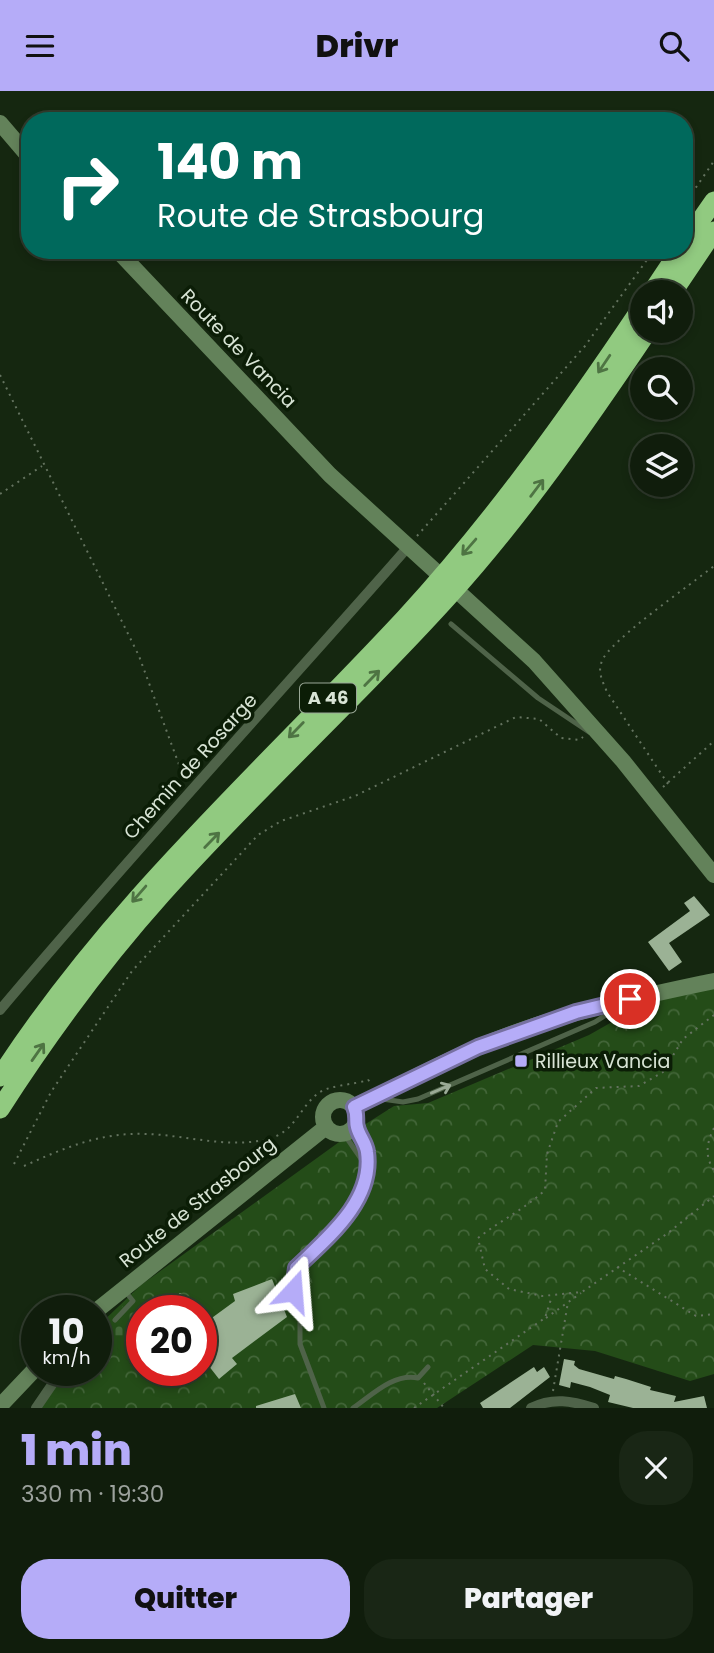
<!DOCTYPE html>
<html lang="fr">
<head>
<meta charset="utf-8">
<style>
	body { margin:0; font-family:Poppins,sans-serif; background:#192615; color:#f1f3f6; height:100vh; display:flex; flex-direction:column; font-size:26px; white-space:nowrap }
	* { box-sizing:border-box; margin:0 }
	p { font-size:23px; color:#9ca29d }
	.icon { flex:none; width:38px; height:38px; fill:none; stroke:currentColor; stroke-width:2; stroke-linecap:round; stroke-linejoin:round }
	.map { position:relative; height:1317px; overflow:hidden }
	.panel { display:flex; flex-direction:column; background:#101d0c; flex:1 }
	.panel>* { flex:none }
	.guide { position:absolute; left:21px; top:21px; width:672px; height:147px; border-radius:28px; box-shadow:0 4px 10px #0003,0 0 0 2px #303b2d; background:#00695c; color:#fff; overflow:hidden }
	.tools { position:absolute; left:630px; top:189px; display:grid; gap:14px }
	.tools a { display:grid; place-items:center; width:63px; height:63px; border-radius:50%; background:#101d0c; box-shadow:0 4px 10px #0003,0 0 0 2px #303b2d; font-size:35px }
	.speed { position:absolute; left:21px; top:1204px; display:flex; gap:14px; font-size:35px; font-weight:700; text-align:center }
	.speed>* { display:grid; place-content:center; width:91px; height:91px; border-radius:50%; background:#101d0c; box-shadow:0 4px 10px #0003,0 0 0 2px #303b2d; line-height:1 }
	.speed small { font-size:18px; font-weight:400 }
	.speed .limit { border:10px solid #d22; background:#fff; color:#111 }
	.pin { position:absolute; display:grid; place-items:center; width:60px; height:60px; color:#fff; margin:-30px; border:4px solid #fff; border-radius:50%; box-shadow:0 2px 7px #0007 }
	.me { position:absolute; width:77px; margin:-38px; rotate:19deg; stroke-linejoin:round; filter:drop-shadow(0 0 5px #0008) }
	.turn { display:flex; align-items:center; gap:24px; height:147px; padding:0 21px; font-size:32px }
	.turn .icon { width:91px; height:91px; stroke-width:2.5 }
	.turn b { display:block; font-size:49px; line-height:60px }
	.round { display:grid; place-items:center; flex:none; width:74px; height:74px; border-radius:28px; background:#192615 }
	.headline { display:flex; align-items:center; justify-content:space-between; height:119px; padding:0 21px }
	h1 { font-size:42px; font-weight:800; line-height:52px; color:#b5acf8 }
	.primary-button { display:flex; gap:14px; margin-top:auto; padding:14px 21px }
	.primary-button a { flex:1; height:80px; border-radius:28px; background:#b5acf8; color:#111; font-size:28px; font-weight:800; line-height:80px; text-align:center }
	.primary-button a+a { background:#192615; color:#f1f3f6 }
	header { display:flex; justify-content:space-between; align-items:center; height:91px; padding:0 21px; background:#b5acf8; color:#111; font-size:32px; font-weight:800 }
	.map>svg:first-child { display:block }
	.forest { fill:url(#forest-crowns); fill-rule:evenodd }
	.cemetery { fill:url(#cemetery-stones) }
	.building { fill:#9bb295 }
	.lines { fill:none; stroke-linecap:round; stroke-linejoin:round }
	.path { stroke:#64735f; stroke-width:2; stroke-dasharray:2 5; stroke-linecap:butt }
	.lane { stroke:#4f6349; stroke-width:5 }
	.street { stroke:#4f6349; stroke-width:10 }
	.secondary { stroke:#63825a; stroke-width:16 }
	.highway { stroke:#91ca80; stroke-width:19 }
	.oneway { stroke:#4e7443 }
	.oneway2 { stroke:#9aaa96 }
	.route-casing { stroke:#7670a1; stroke-width:18 }
	.route { stroke:#b5acf8; stroke-width:12 }
	.poi-dot { fill:#b5acf8; stroke:#0b1d06; stroke-width:2.5 }
	.labels { text-anchor:middle; stroke-width:7; stroke-linejoin:round; paint-order:stroke }
	.shield { fill:#0b1d06; stroke:#9aa897; stroke-width:2 }
	.shield-label { font-size:18px; font-weight:bold; fill:#d8e4d5 }
	.street-label { font-size:19px; fill:#d8e4d5; stroke:#0b1d06 }
	.poi-label { font-size:19px; fill:#d8e4d5; stroke:#0b1d06; text-anchor:start }
</style>
</head>
<body>
<header><svg class="icon" aria-label="menu" viewBox="0 0 24 24"><path d="M4 6h16M4 12h16M4 18h16"/></svg>Drivr<svg class="icon" aria-label="search" viewBox="0 0 24 24"><circle cx="10" cy="10" r="6"/><path d="M15 15l6 6"/></svg></header>
<div class="map">
<svg width="714" height="1317" viewBox="0 0 714 1317">
	<defs>
		<pattern id="forest-crowns" width="20" height="18" patternUnits="userSpaceOnUse" patternTransform="scale(1.75)"><rect width="20" height="18" fill="#244c18"/><path d="M2 6a3 3 0 1 1 6 0M12 15a3 3 0 1 1 6 0" fill="none" stroke="#436639"/></pattern>
		<pattern id="cemetery-stones" width="16" height="16" patternUnits="userSpaceOnUse" patternTransform="scale(1.75)"><rect width="16" height="16" fill="#244c18"/><path d="M2 7V4a2 2 0 0 1 4 0v3zM10 15v-3a2 2 0 0 1 4 0v3z" fill="#436639"/></pattern>
	</defs>
	<rect width="100%" height="100%" fill="#152710"/>
	<path class="forest" d="M714,897v386l-24,7 -95,-30 -62,-6 -96,63h-396l26,-38h29v-42l45,-43 212,-153 41,-26 34,-3 161,-68 60,-34zM133,1203l15,17h53v59h-56l-6,5 -35,-44z"/>
	<path class="cemetery" d="M133,1202l15,18h-6v59h3l-6,5 -36,-44z"/>
	<path class="building" d="M694,805l16,19 -41,28 13,19 -13,9 -21,-29 42,-31 -6,-8z
		M272,1188l15,38 -55,41 5,6 -18,15 -18,-23v-44l8,8 26,-19 -2,-7z
		M180,1202l16,18h-41z
		M564,1268l11,2 -1,4 5,4 35,10 1,-3 11,3 25,8 -1,3 26,6 -2,6 30,-6 3,12h-74l-25,-6 2,-7 -20,-8 -19,-5 -1,6 -11,-3z
		M534,1276l3,5 7,-5 6,10 -40,31h-27l-3,-5z
		M295,1303l6,14h-45v-2z"/>
	<g class="lines">
		<path class="path" d="M684,114l30,-44
			M0,284l139,281 46,125
			M0,403l42,-28
			M417,445l168,-190 69,-96
			M668,693l-61,-92c-4,-10 -10,-20 -5,-31 7,-20 91,-78 112,-95
			M663,696l51,-46
			M714,924l-31,24 -20,33 -24,14 -43,2 -38,34 -11,32 -2,36c-20,19 -44,30 -67,48l7,31 24,20 33,7 40,-4 86,-59 46,-37
			M714,1037c-7,14 -10,28 0,42
			M14,1073l37,-72 81,-121 126,-136 23,-14 74,-25 161,-79 23,2 22,19 18,2 4,-3
			M24,1075c40,-18 77,-34 122,-32 40,1 82,15 122,5 27,-7 30,-29 49,-45 11,-9 36,-9 51,-14l3,2
			M617,1176l79,49 18,-2
			M546,1227l35,-25
			M424,1292l20,25
			M553,1300l15,-89
			M414,1317l131,-90 7,-22"/>
		<path class="lane" d="M451,533l87,74 51,34
			M382,1008l21,3 15,-3 177,-77 22,-14
			M344,1043l22,32
			M115,1229l18,-19 -8,-10
			M324,1317l-24,-64v-21l-6,-32 2,-24c43,-40 92,-79 60,-142
			M353,1317c19,-13 40,-35 65,-30l10,-11"/>
		<path class="street" d="M0,919c132,-157 272,-308 408,-463
			M36,1317l26,-38
			M531,1317c22,-11 41,-7 63,0"/>
		<path class="secondary" d="M0,32l30,35
			M117,159l213,225 204,186 89,100 91,114
			M323 1026a17 17 0 1 1 34 0a17 17 0 1 1-34 0Z
			M354,1016c42,-19 82,-42 125,-60 75,-33 155,-49 235,-66
			M96,1220l230,-184
			M0,1315l37,-39"/>
		<path class="highway" d="M684,153l30,-43
			M652,201l28,-42
			M673,201l41,-61
			M0,986c114,-176 264,-307 405,-459 89,-97 164,-202 237,-311
			M0,1018c49,-76 102,-148 162,-215 92,-103 194,-195 286,-297 75,-83 138,-174 200,-266"/>
	</g>
	<defs><path id="oneway-shaft" d="M-6 0H5M1.5-3L5.5 0L1.5 3" fill="none" stroke-width="1.6" stroke-linecap="round" stroke-linejoin="round" transform="scale(1.75)"/></defs>
	<g class="oneway">
		<use href="#oneway-shaft" transform="translate(604 273) rotate(124)"/>
		<use href="#oneway-shaft" transform="translate(537 397) rotate(-53)"/>
		<use href="#oneway-shaft" transform="translate(469 456) rotate(131)"/>
		<use href="#oneway-shaft" transform="translate(372 587) rotate(-46)"/>
		<use href="#oneway-shaft" transform="translate(296 639) rotate(134)"/>
		<use href="#oneway-shaft" transform="translate(212 749) rotate(-46)"/>
		<use href="#oneway-shaft" transform="translate(139 803) rotate(131)"/>
		<use href="#oneway-shaft" transform="translate(38 961) rotate(-55)"/>
	</g>
	<use class="oneway2" href="#oneway-shaft" transform="translate(441 998) rotate(-23)"/>
	<g class="lines">
		<defs>
			<path id="route" d="M293,1200l3,-23c31,-30 78,-67 71,-116 -1,-9 -8,-16 -10,-25 -2,-6 1,-12 -3,-20l124,-60 98,-35 54,-13"/>
		</defs>
		<use href="#route" class="route-casing"/>
		<use href="#route" class="route"/>
	</g>
	<rect class="poi-dot" x="514" y="963" width="14" height="14" rx="3.5"/>
	<g class="labels">
		<rect class="shield" x="300" y="592.5" width="56" height="29" rx="5"/>
		<g class="shield-label">
			<text x="328" y="613">A 46</text>
		</g>
		<g class="street-label">
			<text transform="translate(239 257) rotate(46)" y="7">Route de Vancia</text>
			<text transform="translate(190 675) rotate(-48)" y="7">Chemin de Rosarge</text>
			<text transform="translate(197 1111) rotate(-39)" y="7">Route de Strasbourg</text>
		</g>
		<g class="poi-label">
			<text x="535" y="977">Rillieux Vancia</text>
		</g>
	</g>
</svg>
<div class="tools">
<a><svg class="icon" aria-label="sound" viewBox="0 0 24 24"><path d="M4 9h4l5-4v14l-5-4H4zM17 9q2 3 0 6"/></svg></a>
<a><svg class="icon" aria-label="search" viewBox="0 0 24 24"><circle cx="10" cy="10" r="6"/><path d="M15 15l6 6"/></svg></a>
<a><svg class="icon" aria-label="layers" viewBox="0 0 24 24"><path d="M12 4l9 5-9 5-9-5zM3 14l9 5 9-5"/></svg></a>
</div>
<div class="speed"><div>10<small>km/h</small></div><div class="limit">20</div></div>
<div class="pin" style="left:630px;top:908px;background:#d93025"><svg class="icon" aria-label="arrive" viewBox="0 0 24 24"><path d="M6 21V4h12l-3 4 3 4H6"/></svg></div>
<svg class="me" style="left:293px;top:1200px" viewBox="-20 -20 40 40"><path d="M0-17L14 15 0 8-14 15z" fill="#b5acf8" stroke="#fff" stroke-width="4"/></svg>
<div class="guide">
<div class="turn"><svg class="icon" aria-label="right" viewBox="0 0 24 24"><path d="M7 20v-9h11M14 6l5 5-5 5"/></svg><div><b>140 m</b>Route de Strasbourg</div></div>
</div>
</div>
<section class="panel">
<div class="headline"><div><h1>1 min</h1><p>330 m · 19:30</p></div><a class="round"><svg class="icon" aria-label="close" viewBox="0 0 24 24"><path d="M6 6l12 12M18 6L6 18"/></svg></a></div>
<div class="primary-button"><a>Quitter</a><a>Partager</a></div>
</section>
</body>
</html>
